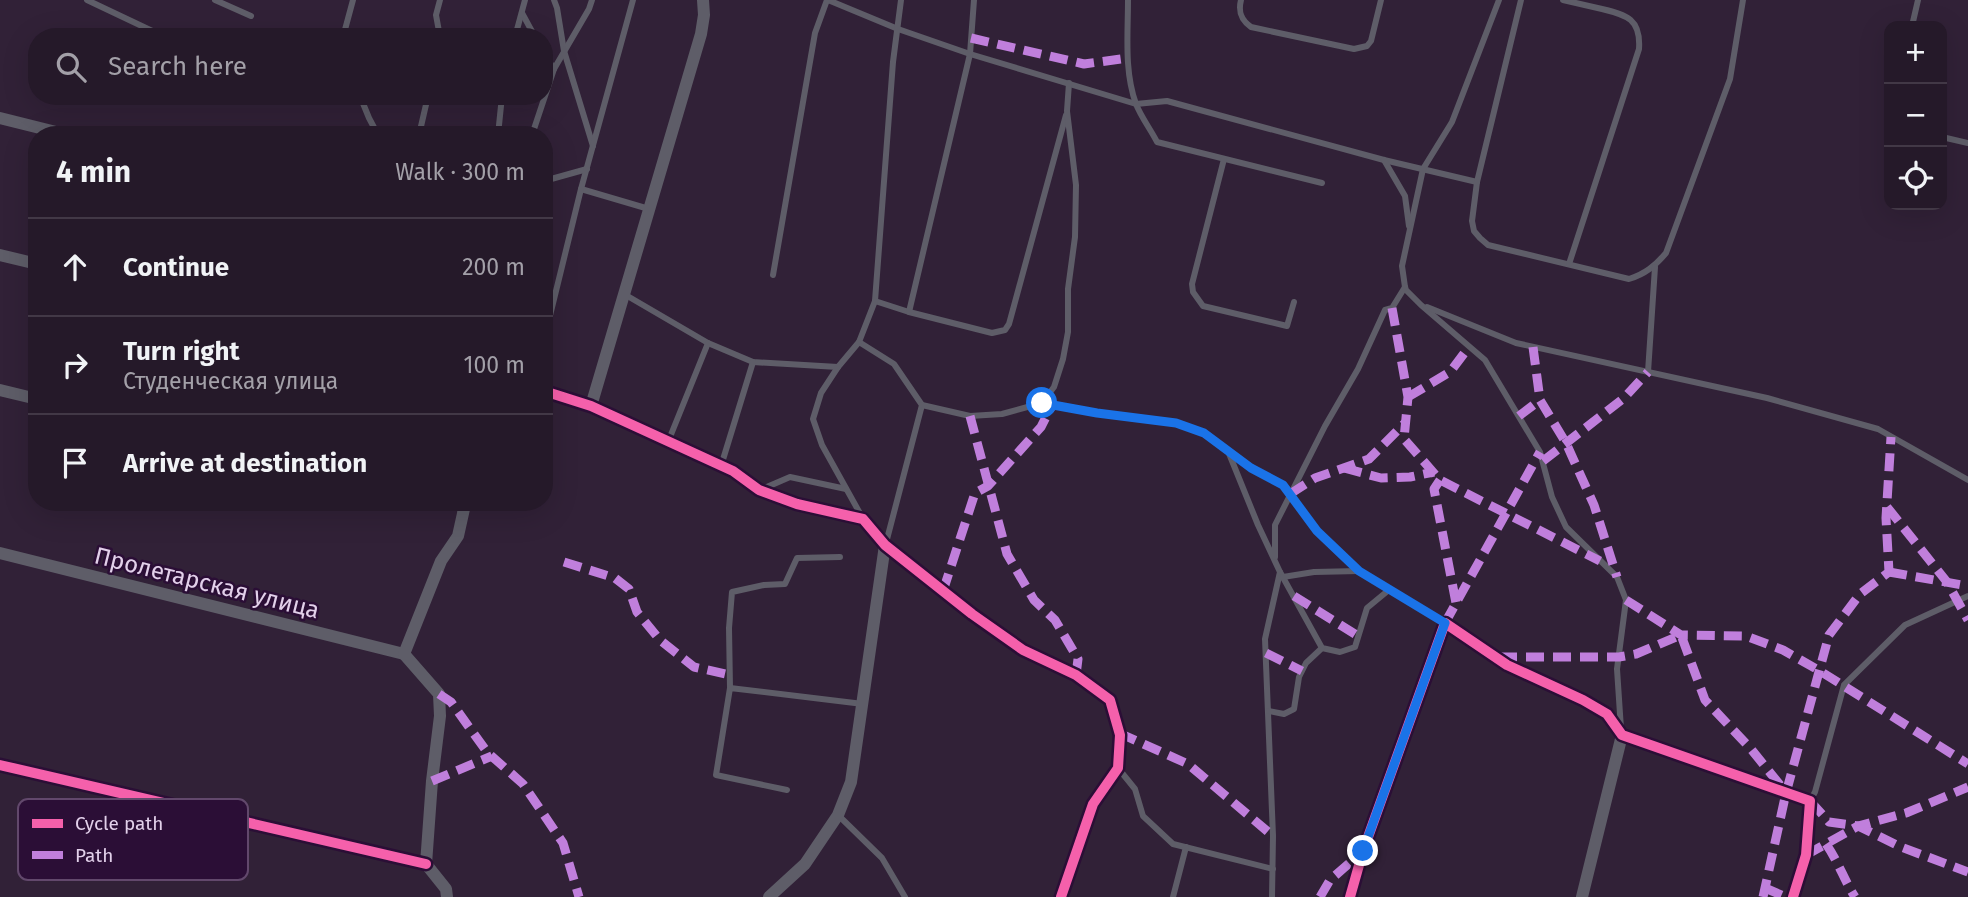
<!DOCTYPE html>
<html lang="en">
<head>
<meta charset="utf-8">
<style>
  :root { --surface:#251929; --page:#2d2231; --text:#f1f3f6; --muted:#a3a0a8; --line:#423846 }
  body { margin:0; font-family:"Fira Sans",sans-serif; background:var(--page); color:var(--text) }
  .controls { position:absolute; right:21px; top:21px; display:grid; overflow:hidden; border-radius:14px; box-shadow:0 7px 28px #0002 }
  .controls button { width:63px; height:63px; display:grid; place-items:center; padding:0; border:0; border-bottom:2px solid var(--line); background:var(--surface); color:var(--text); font:35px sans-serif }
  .stop { position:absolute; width:21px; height:21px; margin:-16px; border:5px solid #1a73e8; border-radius:50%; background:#fff }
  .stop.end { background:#1a73e8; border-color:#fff; box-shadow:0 2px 7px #0008 }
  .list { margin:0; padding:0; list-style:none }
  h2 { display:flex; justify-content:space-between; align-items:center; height:91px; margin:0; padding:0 28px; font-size:30px }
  h2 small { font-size:23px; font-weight:400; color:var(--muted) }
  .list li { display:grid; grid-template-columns:46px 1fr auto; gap:21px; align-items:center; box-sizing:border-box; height:98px; padding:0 28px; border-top:2px solid var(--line) }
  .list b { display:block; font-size:26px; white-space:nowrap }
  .list p { margin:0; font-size:23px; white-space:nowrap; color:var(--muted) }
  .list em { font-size:23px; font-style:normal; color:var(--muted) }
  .icon { flex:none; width:38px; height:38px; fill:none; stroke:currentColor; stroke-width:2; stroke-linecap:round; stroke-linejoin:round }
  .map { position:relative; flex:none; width:1968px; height:897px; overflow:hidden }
  .search { position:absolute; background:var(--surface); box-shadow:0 7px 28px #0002; left:28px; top:28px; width:525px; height:77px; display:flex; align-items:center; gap:18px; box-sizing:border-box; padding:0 24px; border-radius:28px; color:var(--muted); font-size:26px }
  .panel { position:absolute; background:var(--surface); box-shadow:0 7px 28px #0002; left:28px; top:126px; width:525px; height:385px; border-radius:28px }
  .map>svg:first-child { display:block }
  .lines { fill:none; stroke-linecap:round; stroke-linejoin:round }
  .service { stroke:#5e5d68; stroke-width:6 }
  .minor { stroke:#5e5d68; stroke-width:12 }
  .quiet { stroke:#c07fdc; stroke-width:9; stroke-dasharray:18 9; stroke-linecap:butt }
  .cycleway-casing { stroke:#2b0e36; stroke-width:15 }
  .cycleway { stroke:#f560ab; stroke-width:10 }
  .route { stroke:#1a73e8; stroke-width:9 }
  .labels { text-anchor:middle; stroke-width:5; stroke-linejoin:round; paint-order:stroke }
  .street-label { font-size:24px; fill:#e2d0ea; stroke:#2b0e36 }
  .key { fill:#2b0e36; stroke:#62486c; stroke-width:2 }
  .key-label { font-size:19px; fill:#e2d0ea }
</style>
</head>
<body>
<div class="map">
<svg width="1968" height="897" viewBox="0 0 1968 897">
  <rect width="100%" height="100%" fill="#312137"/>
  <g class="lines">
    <g class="service">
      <polyline points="87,0 165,37"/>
      <polyline points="215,0 251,16"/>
      <polyline points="554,0 557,8 564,51 593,146"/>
      <polyline points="828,0 898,29 970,54 1136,104 1167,101 1384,160 1477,182"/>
      <path d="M1128,0C1128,34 1124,71 1136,104C1141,117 1151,130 1157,142L1322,183"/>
      <path d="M1241,0C1238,12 1241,20 1251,27L1354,49L1367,46L1371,41L1381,0"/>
      <polyline points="1499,0 1452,122 1423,169 1402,266 1405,287 1406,290 1421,305 1485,360 1540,452 1552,497 1566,527 1617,577 1626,600 1617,669 1621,729"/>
      <path d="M1521,0L1477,182L1472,221L1474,231L1480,238L1488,245L1629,279C1645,274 1655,266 1666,253L1730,79L1743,0"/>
      <path d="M1563,0C1576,3 1589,6 1602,9C1627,15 1641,19 1639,49L1569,264"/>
      <polyline points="522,13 535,37"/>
      <polyline points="1912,26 1918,0"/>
      <polyline points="343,37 353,0"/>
      <polyline points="440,37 436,15 440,0"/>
      <polyline points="515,37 525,0"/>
      <polyline points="544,53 554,69"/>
      <polyline points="360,96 369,118 378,135"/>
      <polyline points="1889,115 1887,124 1889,124"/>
      <polyline points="419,135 428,96"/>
      <polyline points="498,135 502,96"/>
      <polyline points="532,135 554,69 589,9 592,0"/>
      <polyline points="1942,137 1968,143"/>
      <polyline points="1224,159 1192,284 1193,292 1203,306 1287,326 1294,302"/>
      <polyline points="1384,160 1405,196 1409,226"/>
      <polyline points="544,181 587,169"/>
      <polyline points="581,189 649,209"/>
      <polyline points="773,275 815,33 827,0"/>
      <polyline points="624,294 708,343 753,362 838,367"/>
      <polyline points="875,301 909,312 992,333 1005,330 1009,324 1066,115"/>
      <polyline points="1427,307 1516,343 1767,398 1878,429 1968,480"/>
      <polyline points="909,312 970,54 974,0"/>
      <polyline points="544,340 581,189 633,0"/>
      <polyline points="859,342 894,364 922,405 886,543"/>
      <polyline points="1648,372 1655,267"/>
      <polyline points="1042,403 1096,413 1176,423 1204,433 1251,468 1283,485 1317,531 1359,571 1445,623"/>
      <polyline points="922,405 970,416 1002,414 1042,403 1054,387 1063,359 1068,332 1068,289 1075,237 1076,185 1067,111 1069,83"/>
      <polyline points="668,442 708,343"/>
      <polyline points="1228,451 1258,525 1280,572 1265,639 1273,836 1272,897"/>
      <polyline points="721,466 753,362"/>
      <polyline points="760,490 790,477 846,489"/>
      <polyline points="862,517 822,445 813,419 821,393 838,367 859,342 875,301 893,62 901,0"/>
      <polyline points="1275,557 1275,525 1325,426 1358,369 1385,310 1392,308 1405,287"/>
      <polyline points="1280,572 1322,648 1340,652 1355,647 1367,608 1390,589"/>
      <polyline points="1283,577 1314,572 1359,571"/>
      <polyline points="730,688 729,628 732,592 764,585 785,584 797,558 840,557"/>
      <polyline points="1269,711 1284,714 1294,709 1299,677 1306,663 1322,648"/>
      <polyline points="1118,768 1135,789 1143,816 1173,844 1273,869"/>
      <polyline points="787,790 716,775 730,688 863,704"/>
      <polyline points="1810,801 1815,792 1844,685 1905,625 1968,596"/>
      <polyline points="838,815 882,858 905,897"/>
      <polyline points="1173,897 1186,847"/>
    </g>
    <g class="minor">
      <polyline points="0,118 68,135"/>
      <polyline points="0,255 37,264"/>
      <polyline points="0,390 37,399"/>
      <polyline points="544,391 591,406 733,471 759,490 797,504 863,519 885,545 972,614 1023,650 1076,675 1110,700 1120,735 1118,768 1093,804 1061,897"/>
      <polyline points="591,406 701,34 704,15 703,0"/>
      <polyline points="0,553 404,654"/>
      <polyline points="0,765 426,864"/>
      <polyline points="447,897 446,889 426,864 432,781 440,716 439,694 404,654 441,561 458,536 464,509 455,502"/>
      <polyline points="769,897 805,864 838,815 851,782 885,545"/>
      <polyline points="1350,897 1363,851 1445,623 1507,665 1583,700 1607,714 1622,735 1810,801 1806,855 1793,897"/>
      <polyline points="1582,897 1622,735"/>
    </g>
    <g class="quiet">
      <polyline points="971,38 1084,64 1128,58"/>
      <polyline points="1392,308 1408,397 1404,439 1440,480 1600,561"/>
      <polyline points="1533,347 1540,400 1566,443 1594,505 1617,577"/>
      <polyline points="1408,397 1450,372 1469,347"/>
      <polyline points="970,416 1007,554 1034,600 1055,620 1078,659 1076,675"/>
      <polyline points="1519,416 1540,400"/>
      <polyline points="1543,461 1624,398 1648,372"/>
      <polyline points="1344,468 1381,478 1410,477 1434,472"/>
      <polyline points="1440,480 1434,489 1456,603"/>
      <polyline points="1290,494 1315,478 1369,459 1405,423"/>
      <polyline points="1887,507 1947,582 1968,620"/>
      <polyline points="564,562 615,578 629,589 637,612 660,640 694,667 730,675"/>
      <polyline points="1889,572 1968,586"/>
      <polyline points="943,591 975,493 988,486 1041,427 1052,405"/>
      <polyline points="1294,596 1358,636"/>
      <polyline points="1626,600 1681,635 1746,636 1783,650 1820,671 1968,764"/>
      <polyline points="1445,623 1540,452"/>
      <polyline points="1266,653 1302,671"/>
      <polyline points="1499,657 1619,657 1636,654 1681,635 1705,700 1751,749 1784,790"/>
      <polyline points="439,694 451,702 487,752 523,784 563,843 579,897"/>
      <polyline points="1119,733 1188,764 1273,836"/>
      <polyline points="432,781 492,756"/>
      <polyline points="1810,801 1829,822 1858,826 1901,847 1968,872"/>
      <path d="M1826,844C1838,861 1844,880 1855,897"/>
      <polyline points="1806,855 1858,826 1906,813 1968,787"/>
      <polyline points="1765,888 1786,897"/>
      <polyline points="1320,897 1330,880 1360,854"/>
      <polyline points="1763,897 1786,793 1829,635 1860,594 1889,572 1886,518 1891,437"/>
    </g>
    <defs>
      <g id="cycleway">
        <polyline points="544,391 591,406 733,471 759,490 797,504 863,519 885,545 972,614 1023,650 1076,675 1110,700 1120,735 1118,768 1093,804 1061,897"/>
        <polyline points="0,765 426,864"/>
        <polyline points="1350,897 1363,851 1445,623 1507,665 1583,700 1607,714 1622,735 1810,801 1806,855 1793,897"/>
      </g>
    </defs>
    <use href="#cycleway" class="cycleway-casing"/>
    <use href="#cycleway" class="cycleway"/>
  </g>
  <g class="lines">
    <polyline class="route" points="1042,403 1097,413 1176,423 1204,433 1251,468 1283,485 1317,531 1359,571 1445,623 1363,851"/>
  </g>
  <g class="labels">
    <g class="street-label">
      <text transform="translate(207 583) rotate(14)" y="8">Пролетарская улица</text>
    </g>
  </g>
  <rect x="18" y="799" width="230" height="81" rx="10" class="key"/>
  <rect x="32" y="819" width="31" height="9" fill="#f560ab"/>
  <rect x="32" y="851" width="31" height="8" fill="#c07fdc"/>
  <g class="key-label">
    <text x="75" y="830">Cycle path</text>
    <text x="75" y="862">Path</text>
  </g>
</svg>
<div class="controls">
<button>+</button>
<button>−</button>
<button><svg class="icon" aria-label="locate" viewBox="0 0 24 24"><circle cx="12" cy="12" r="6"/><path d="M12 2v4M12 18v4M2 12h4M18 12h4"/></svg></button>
</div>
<div class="stop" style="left:1042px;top:403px"></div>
<div class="stop end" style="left:1363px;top:851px"></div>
<div class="search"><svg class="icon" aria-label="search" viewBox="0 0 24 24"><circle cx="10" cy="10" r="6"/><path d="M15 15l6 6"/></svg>Search here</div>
<section class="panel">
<h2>4 min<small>Walk · 300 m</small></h2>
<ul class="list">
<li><svg class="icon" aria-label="ahead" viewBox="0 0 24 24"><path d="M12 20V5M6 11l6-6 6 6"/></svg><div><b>Continue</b></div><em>200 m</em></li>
<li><svg class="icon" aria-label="right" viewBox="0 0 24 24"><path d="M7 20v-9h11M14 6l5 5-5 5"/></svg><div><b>Turn right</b><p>Студенческая улица</p></div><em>100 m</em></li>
<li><svg class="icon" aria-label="arrive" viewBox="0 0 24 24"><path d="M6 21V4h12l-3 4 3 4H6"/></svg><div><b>Arrive at destination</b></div></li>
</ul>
</section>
</div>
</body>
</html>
